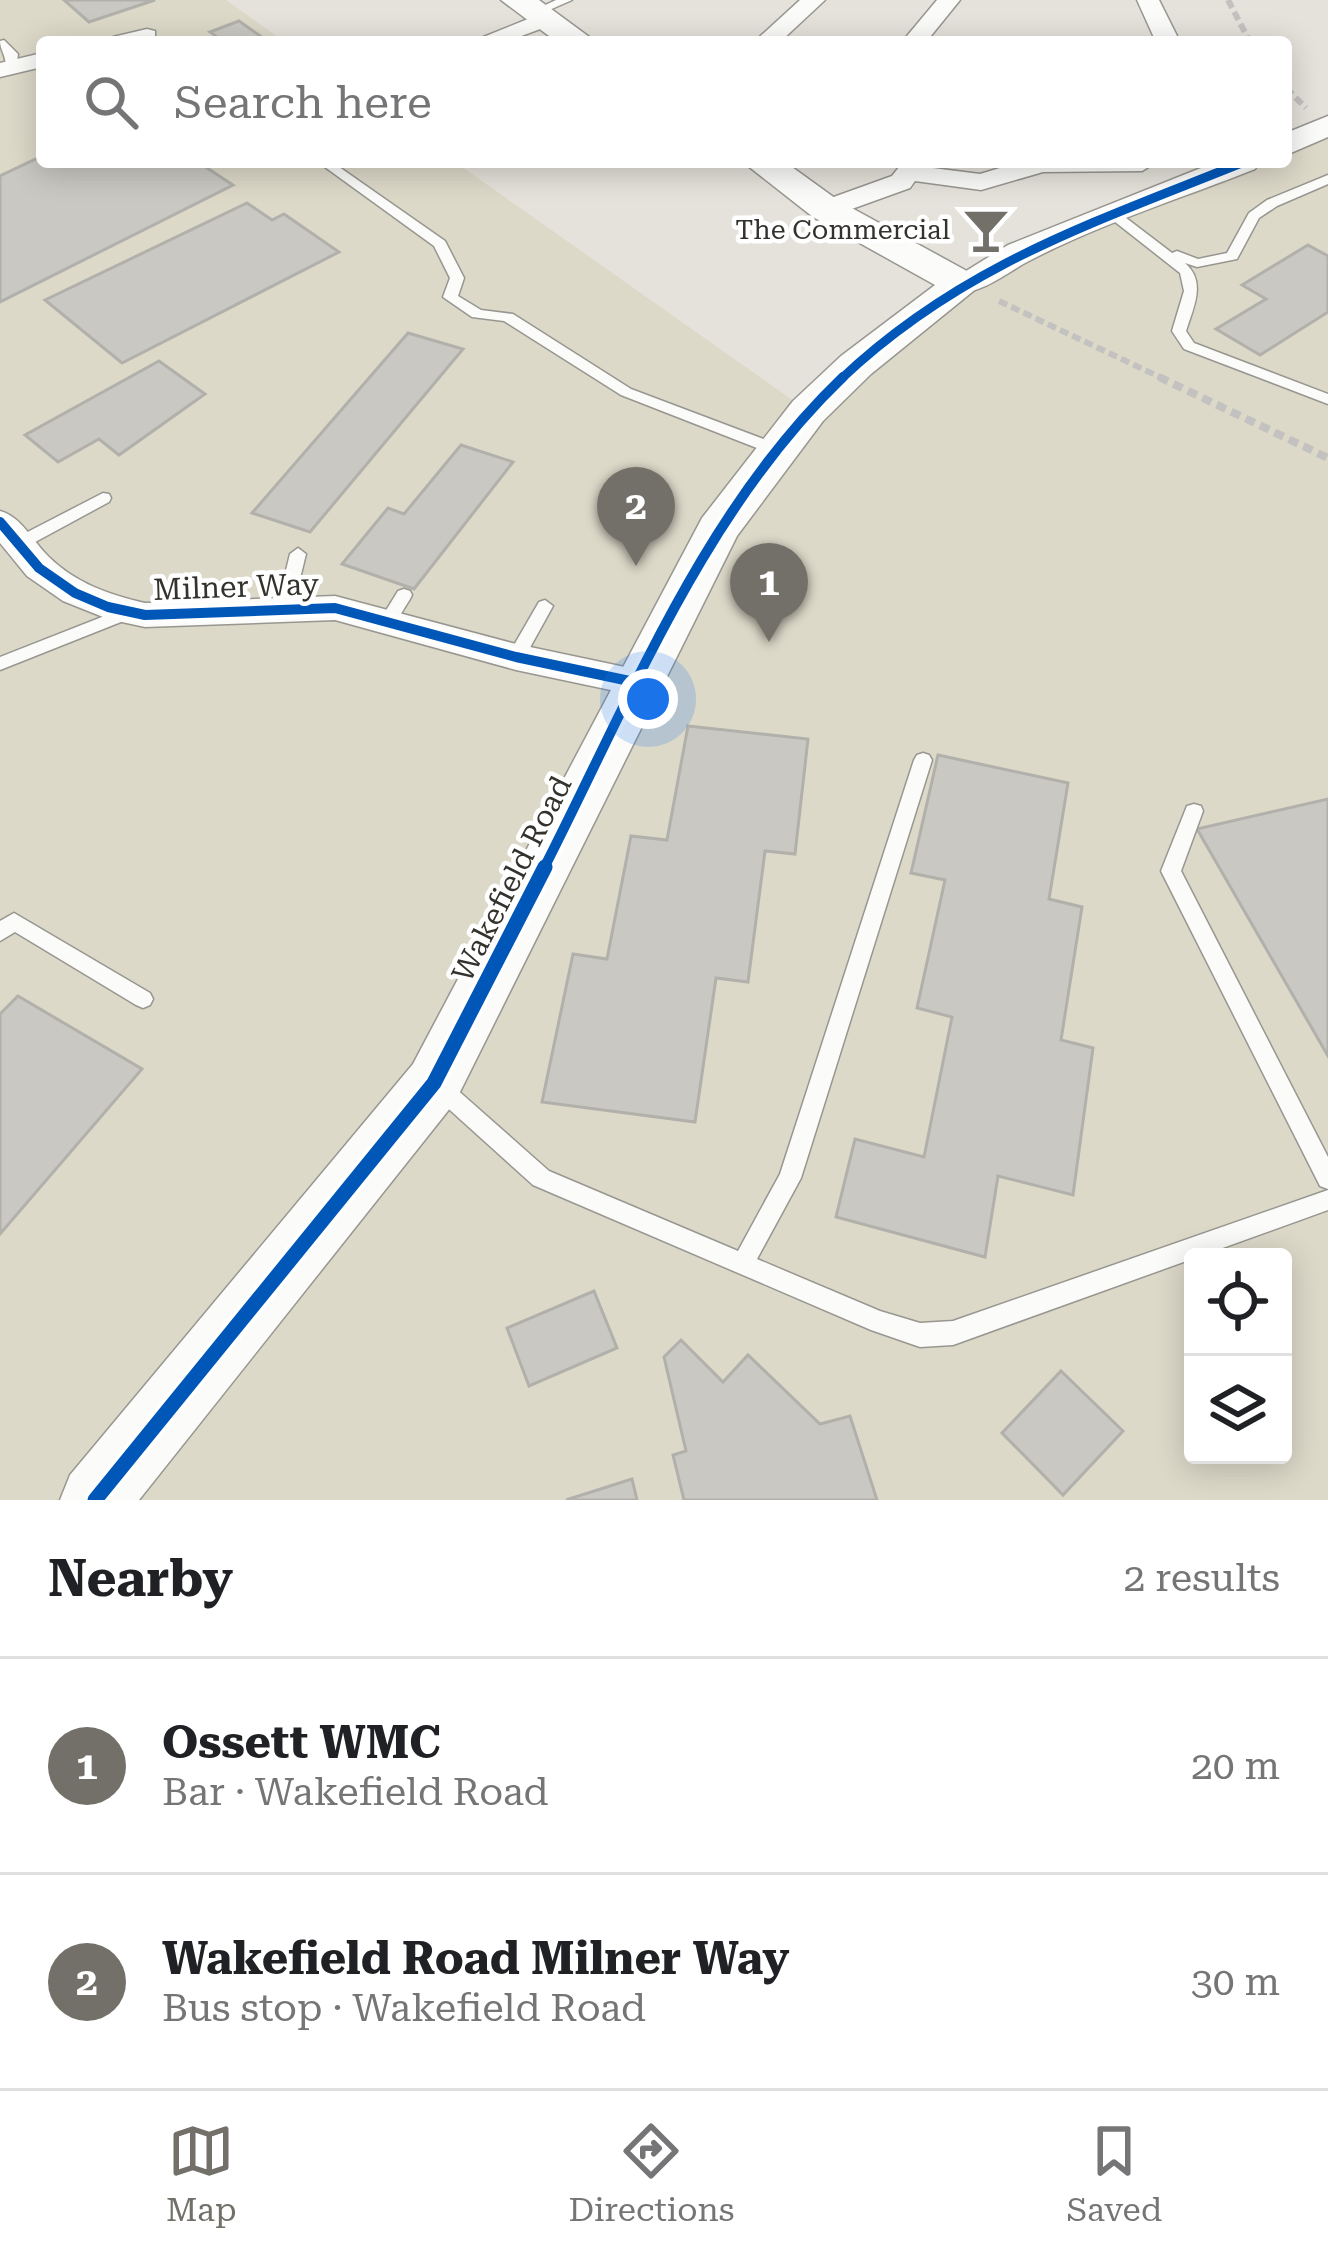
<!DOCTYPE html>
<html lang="en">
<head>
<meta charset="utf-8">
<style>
  :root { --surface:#fff; --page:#f2f2f2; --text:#202124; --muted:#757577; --line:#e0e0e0; --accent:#727069 }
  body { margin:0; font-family:"Roboto Serif",serif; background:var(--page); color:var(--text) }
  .controls { position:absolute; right:36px; bottom:36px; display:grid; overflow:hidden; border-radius:12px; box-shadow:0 6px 30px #0003 }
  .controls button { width:108px; height:108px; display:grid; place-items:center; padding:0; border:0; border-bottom:3px solid var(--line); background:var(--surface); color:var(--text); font:60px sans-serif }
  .you { position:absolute; left:648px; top:699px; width:42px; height:42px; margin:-30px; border:9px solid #fff; border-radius:50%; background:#1a73e8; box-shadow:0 0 0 18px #1a73e833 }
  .badge { display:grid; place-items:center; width:78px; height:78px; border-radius:50%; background:var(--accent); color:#fff; font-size:39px; font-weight:700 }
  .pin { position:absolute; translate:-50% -99px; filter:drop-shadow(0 3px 6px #0008) }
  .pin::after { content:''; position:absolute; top:63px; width:42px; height:36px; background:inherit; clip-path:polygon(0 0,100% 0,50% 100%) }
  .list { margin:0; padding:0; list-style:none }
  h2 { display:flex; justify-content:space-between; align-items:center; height:156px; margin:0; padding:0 48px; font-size:51px }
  h2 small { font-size:39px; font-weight:400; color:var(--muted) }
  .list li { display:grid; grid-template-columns:78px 1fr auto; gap:36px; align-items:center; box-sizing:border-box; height:216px; padding:0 48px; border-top:3px solid var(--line) }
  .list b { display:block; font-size:45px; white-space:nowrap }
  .list p { margin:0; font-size:39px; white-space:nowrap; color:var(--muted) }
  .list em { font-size:39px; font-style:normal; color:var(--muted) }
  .icon { flex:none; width:66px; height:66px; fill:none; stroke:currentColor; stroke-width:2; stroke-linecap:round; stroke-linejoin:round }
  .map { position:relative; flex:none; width:1328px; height:1500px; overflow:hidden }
  .search { position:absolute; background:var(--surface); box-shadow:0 6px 30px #0003; left:36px; right:36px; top:36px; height:132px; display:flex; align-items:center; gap:30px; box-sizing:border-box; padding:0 42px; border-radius:12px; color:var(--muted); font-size:45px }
  .sheet { height:588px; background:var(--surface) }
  nav { display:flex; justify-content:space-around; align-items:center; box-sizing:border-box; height:168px; border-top:3px solid var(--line); background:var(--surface); font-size:33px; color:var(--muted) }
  nav a { display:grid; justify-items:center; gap:6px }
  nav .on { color:var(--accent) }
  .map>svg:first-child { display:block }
  .built { fill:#ddd9c9; fill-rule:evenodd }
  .building { fill:#cac8c2; stroke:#b2b0aa; stroke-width:3 }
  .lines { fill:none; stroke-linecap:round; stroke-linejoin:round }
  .service-casing { stroke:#989690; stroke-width:3 }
  .minor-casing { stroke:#989690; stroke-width:3 }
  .tertiary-casing { stroke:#989690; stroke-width:3 }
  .secondary-casing { stroke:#989690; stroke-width:3 }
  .path-far1 { stroke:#c3c2c0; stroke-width:6; stroke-dasharray:9 4.5; stroke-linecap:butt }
  .path { stroke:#c3c2c0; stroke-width:8; stroke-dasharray:10 6; stroke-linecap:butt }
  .service { fill:#fbfbf9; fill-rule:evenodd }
  .minor { fill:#fbfbf9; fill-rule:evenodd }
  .tertiary { fill:#fbfbf9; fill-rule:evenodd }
  .secondary { fill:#fbfbf9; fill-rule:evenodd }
  .cycleway-far2-casing { stroke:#fff; stroke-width:15 }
  .cycleway-far1-casing { stroke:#fff; stroke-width:18 }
  .cycleway-casing { stroke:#fff; stroke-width:22 }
  .cycleway-far2 { stroke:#0057b8; stroke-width:9 }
  .cycleway-far1 { stroke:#0057b8; stroke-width:10 }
  .cycleway { stroke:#0057b8; stroke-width:15 }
  .labels { text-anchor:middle; stroke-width:9; stroke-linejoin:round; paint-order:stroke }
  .far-poi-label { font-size:27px; fill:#34322c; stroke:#fff; text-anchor:end }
  .street-label { font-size:30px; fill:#34322c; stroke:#fff }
</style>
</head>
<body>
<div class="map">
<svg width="1328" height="1500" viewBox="0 0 1328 1500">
  <rect width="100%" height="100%" fill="#e4e2da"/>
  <path class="built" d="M0,0H226L285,42H42V162H455L808,411L962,284L1244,162H1286V145L1328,125V1500H0ZM1193,1257H1283V1455H1193Z"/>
  <g class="building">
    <polygon points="64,0 155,0 89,22"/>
    <polygon points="239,21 266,40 224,42 210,32"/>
    <polygon points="42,156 42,162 198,162 233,185 0,302 0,176"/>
    <polygon points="247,203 272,220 284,214 339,252 122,363 45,300"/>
    <polygon points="1308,245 1328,256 1328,312 1260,355 1216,329 1266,299 1242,285"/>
    <polygon points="408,333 463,349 310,532 252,513"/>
    <polygon points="159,361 205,394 119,455 99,439 58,462 25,435"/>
    <polygon points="461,445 513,462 414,589 342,564 388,508 404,514"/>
    <polygon points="688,726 808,739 795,854 765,851 748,982 716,978 695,1122 542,1102 573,954 607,959 631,836 667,840"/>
    <polygon points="938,755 1068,783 1049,899 1082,907 1061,1040 1093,1048 1073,1195 998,1176 985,1257 836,1217 855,1139 924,1157 952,1017 917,1008 945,880 911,873"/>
    <polygon points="1328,799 1328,1056 1197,829"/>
    <polygon points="18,996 142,1069 0,1234 0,1014"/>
    <polygon points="594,1291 617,1348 529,1386 507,1328"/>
    <polygon points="681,1340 723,1382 748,1355 820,1424 850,1416 877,1500 684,1500 673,1455 686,1451 664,1357"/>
    <polygon points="1061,1371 1123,1431 1063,1495 1002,1433"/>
    <polygon points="632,1479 637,1500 566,1500"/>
  </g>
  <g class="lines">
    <defs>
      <g id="service">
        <polygon points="556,0 572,0 538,15 528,13"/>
        <path d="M4,40L18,54L16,70L6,67C6,55 0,50 0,41Z"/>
        <polygon points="318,162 332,162 445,241 464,278 458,296 481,310 513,314 631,389 782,446 785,450 777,455 772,454 621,395 504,321 472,317 443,297 450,278 434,246"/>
        <path d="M1328,175V184L1277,206L1259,218L1237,259L1197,267L1185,263C1207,282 1193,308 1186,331L1194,343L1328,394V404L1184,349L1172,331L1184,291L1180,273L1105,214L1107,211H1117L1172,253L1177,251L1198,259L1227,253L1249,213L1267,200Z"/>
        <polygon points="103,493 109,494 111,498 109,502 26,547 14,547 12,543 14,539"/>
        <polygon points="298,548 306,554 292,611 284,617 276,611 290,554"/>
        <polygon points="404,589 410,591 412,595 410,599 394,625 382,625 380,621 382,617 398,591"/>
        <polygon points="545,600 553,606 522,662 510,662 507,657 510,652 539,602"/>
        <polygon points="130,606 138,612 136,616 0,670 0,657"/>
        <polygon points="923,753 929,755 932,760 801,1178 757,1259 880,1311 920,1323 953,1321 1328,1190 1328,1210 953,1345 920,1347 871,1330 533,1185 431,1093 428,1086 431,1079 438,1077 445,1079 549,1171 738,1251 780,1174 914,760 917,755"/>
        <polygon points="1194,804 1201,806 1203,811 1181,871 1328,1157 1328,1189 1320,1186 1161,871 1187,806"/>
        <polygon points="14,913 150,993 153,999 150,1005 143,1008 136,1005 15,932 0,941 0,921"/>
      </g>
      <g id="minor">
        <polygon points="800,0 825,0 780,42 754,42"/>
        <polygon points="937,0 960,0 926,42 902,42"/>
        <polygon points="1137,0 1159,0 1180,42 1156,42"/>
        <polygon points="543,13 555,20 551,25 505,42 471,42"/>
        <polygon points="147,29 155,31 155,41 109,42 113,37"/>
        <polygon points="42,53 42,67 0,77 0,63"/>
        <polygon points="903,162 929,162 925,167 980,174 1020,162 1155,163 1142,171 1043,172 981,190 915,181 910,188 835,215 826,217 813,209 817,203 892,176"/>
        <path d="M0,511C22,517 33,542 49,557C75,583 110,595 145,603L335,596L516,644L639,670L651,674L656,683L651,692L639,696L516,670L335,620L145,627L108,619L63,601L27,576L0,543Z"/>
      </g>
      <g id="tertiary">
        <polygon points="1328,116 1328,137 1286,155 1286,133"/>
        <path d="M1216,162H1260L1255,169C1180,199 1099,224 1027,262C1003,275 977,298 950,291L945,284L1008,245Z"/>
      </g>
      <g id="secondary">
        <polygon points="501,0 539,0 596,42 557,42"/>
        <polygon points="743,162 785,162 839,201 976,276 982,284 871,374 823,421 737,536 455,1102 139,1500 60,1500 70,1475 413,1064 702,518 793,401 841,356 935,285 813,217"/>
      </g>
    </defs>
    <use href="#service" class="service-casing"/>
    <use href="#minor" class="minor-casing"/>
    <use href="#tertiary" class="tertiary-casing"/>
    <use href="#secondary" class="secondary-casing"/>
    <g class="path-far1">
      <polyline points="1228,0 1250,42"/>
      <polyline points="1286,88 1306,108"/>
      <polyline points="999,301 1166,380"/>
    </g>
    <polyline class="path" points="1159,377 1328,458"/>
    <use href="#service" class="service"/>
    <use href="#minor" class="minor"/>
    <use href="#tertiary" class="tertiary"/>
    <use href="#secondary" class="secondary"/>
    <defs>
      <path id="cycleway-far2" d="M840,380C961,265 1093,223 1244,162"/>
      <g id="cycleway-far1">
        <polyline points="0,522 39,568 75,593 108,607 145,615 335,608 516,657 639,683"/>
        <path d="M543,870C630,700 703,511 843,377"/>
      </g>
      <polyline id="cycleway" points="95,1500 434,1083 545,867"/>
    </defs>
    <use href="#cycleway-far2" class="cycleway-far2-casing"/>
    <use href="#cycleway-far1" class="cycleway-far1-casing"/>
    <use href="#cycleway" class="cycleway-casing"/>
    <use href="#cycleway-far2" class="cycleway-far2"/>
    <use href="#cycleway-far1" class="cycleway-far1"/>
    <use href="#cycleway" class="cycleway"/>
  </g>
  <defs>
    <symbol id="bar-bare" viewBox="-9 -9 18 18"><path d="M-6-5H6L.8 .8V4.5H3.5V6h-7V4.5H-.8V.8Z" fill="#727069" stroke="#fff" stroke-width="2.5" paint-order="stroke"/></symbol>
  </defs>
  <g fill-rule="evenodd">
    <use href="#bar-bare" x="953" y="197" width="66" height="66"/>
  </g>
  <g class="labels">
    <g class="far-poi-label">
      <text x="950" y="239">The Commercial</text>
    </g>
    <g class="street-label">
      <text transform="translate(236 587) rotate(-2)" y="10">Milner Way</text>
      <text transform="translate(512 879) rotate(-63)" y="10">Wakefield Road</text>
    </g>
  </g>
</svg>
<div class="controls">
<button><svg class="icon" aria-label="locate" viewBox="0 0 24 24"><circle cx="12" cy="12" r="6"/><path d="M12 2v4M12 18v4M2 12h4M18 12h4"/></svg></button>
<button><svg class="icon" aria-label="layers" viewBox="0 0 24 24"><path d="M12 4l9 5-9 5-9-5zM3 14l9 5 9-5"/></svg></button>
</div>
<div class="you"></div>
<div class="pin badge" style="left:769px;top:642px">1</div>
<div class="pin badge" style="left:636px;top:566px">2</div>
<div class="search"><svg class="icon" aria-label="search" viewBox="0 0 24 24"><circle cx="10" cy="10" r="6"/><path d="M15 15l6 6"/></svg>Search here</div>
</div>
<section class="sheet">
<h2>Nearby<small>2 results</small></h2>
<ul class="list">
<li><span class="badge">1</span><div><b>Ossett WMC</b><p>Bar · Wakefield Road</p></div><em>20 m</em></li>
<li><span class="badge">2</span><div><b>Wakefield Road Milner Way</b><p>Bus stop · Wakefield Road</p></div><em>30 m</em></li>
</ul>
</section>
<nav>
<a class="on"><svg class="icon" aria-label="map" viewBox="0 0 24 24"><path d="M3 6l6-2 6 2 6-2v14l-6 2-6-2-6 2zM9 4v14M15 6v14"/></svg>Map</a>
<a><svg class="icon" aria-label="directions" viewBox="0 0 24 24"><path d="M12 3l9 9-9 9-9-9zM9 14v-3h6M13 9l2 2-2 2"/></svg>Directions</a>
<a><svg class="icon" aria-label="saved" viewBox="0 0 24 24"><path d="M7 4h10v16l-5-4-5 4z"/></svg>Saved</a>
</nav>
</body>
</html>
